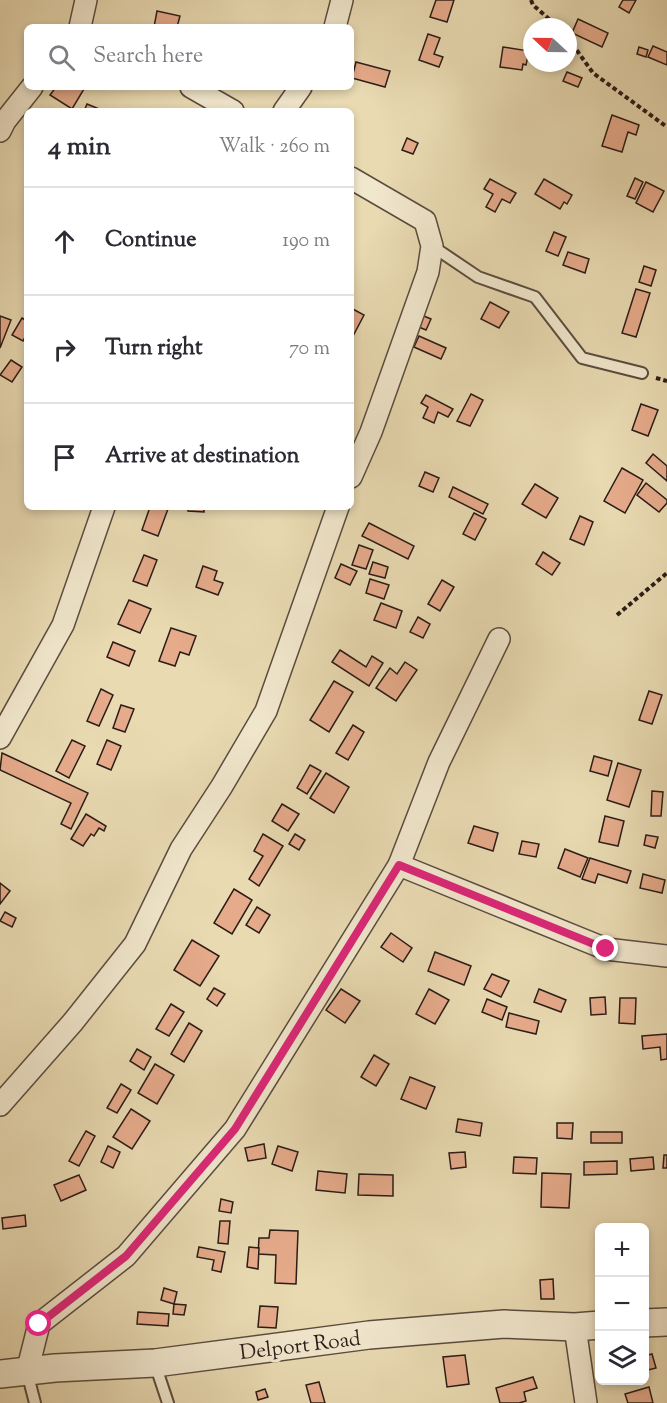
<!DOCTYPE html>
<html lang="en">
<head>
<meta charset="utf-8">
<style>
  :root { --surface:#fff; --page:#f7f7f7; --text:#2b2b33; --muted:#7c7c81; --line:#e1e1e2 }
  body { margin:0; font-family:"Sorts Mill Goudy",serif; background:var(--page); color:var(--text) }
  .controls { position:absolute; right:18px; bottom:18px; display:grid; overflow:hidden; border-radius:9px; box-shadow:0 3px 9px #0003 }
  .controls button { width:54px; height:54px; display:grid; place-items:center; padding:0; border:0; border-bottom:2px solid var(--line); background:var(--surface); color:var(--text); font:30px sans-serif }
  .compass { position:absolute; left:523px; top:18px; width:54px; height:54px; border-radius:50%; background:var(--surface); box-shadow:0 3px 9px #0003; rotate:292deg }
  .stop { position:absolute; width:18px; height:18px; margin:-14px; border:4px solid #db2777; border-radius:50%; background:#fff }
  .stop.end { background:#db2777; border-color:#fff; box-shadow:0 2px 6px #0008 }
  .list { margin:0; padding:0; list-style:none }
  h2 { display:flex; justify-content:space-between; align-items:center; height:78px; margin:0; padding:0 24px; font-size:26px }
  h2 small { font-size:20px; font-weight:400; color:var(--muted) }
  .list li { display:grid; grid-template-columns:39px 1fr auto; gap:18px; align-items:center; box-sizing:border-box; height:108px; padding:0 24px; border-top:2px solid var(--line) }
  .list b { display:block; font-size:22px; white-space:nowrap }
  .list em { font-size:20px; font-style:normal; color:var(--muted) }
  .icon { flex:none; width:33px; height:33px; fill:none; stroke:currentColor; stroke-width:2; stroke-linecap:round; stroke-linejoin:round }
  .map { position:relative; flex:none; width:667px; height:1403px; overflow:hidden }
  .search { position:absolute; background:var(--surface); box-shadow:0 3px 9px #0003; left:24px; top:24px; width:330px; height:66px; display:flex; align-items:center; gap:15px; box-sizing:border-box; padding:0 21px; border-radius:9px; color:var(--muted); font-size:22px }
  .panel { position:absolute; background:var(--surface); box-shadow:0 3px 9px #0003; left:24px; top:108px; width:330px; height:402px; border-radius:9px }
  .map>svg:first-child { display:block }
  .building { fill:#e6ab8b; stroke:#2b1c17; stroke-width:1.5 }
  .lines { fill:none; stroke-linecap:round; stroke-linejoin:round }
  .service-casing { stroke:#5a4c3e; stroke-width:14 }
  .minor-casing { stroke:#5a4c3e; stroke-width:24 }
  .tertiary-casing { stroke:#5a4c3e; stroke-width:30 }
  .path { stroke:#2b1c17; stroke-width:4; stroke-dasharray:4.5 3; stroke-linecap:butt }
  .service { stroke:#f1e7cd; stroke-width:10 }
  .minor { stroke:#f1e7cd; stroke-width:21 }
  .tertiary { stroke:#f1e7cd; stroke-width:27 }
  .route { stroke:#db2777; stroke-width:8 }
  .labels { text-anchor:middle; stroke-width:6; stroke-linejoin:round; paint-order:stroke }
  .street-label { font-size:21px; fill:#2b1c17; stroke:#f1e7cd }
</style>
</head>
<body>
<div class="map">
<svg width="667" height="1403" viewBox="0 0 667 1403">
  <rect width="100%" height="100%" fill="#e9dab2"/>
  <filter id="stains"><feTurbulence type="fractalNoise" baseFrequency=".00333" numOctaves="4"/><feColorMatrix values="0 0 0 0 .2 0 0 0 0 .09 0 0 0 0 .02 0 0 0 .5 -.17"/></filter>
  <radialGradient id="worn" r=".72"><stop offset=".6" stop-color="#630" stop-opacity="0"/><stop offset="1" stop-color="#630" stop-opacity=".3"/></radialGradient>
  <g class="building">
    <polygon points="436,0 454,0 447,22 430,17"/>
    <polygon points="623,0 636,0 629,13 619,7"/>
    <polygon points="157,11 180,16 177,27 154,27"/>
    <polygon points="578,19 608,33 602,47 572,33"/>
    <polygon points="428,34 440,38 434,54 443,57 439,67 419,60"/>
    <polygon points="653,46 667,52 667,65 648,57"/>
    <polygon points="503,47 529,51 526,65 523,64 522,70 500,67"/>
    <polygon points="639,47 648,50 646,57 637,54"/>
    <polygon points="356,62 390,71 385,87 352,78"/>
    <polygon points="567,72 582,78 578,87 563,81"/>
    <polygon points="56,87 81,87 84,89 72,109 50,95"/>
    <polygon points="87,104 104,111 84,111"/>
    <polygon points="612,115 639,125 636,135 628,132 622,152 602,146"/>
    <polygon points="407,138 418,143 413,154 402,150"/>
    <polygon points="635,178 643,182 635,199 627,196"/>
    <polygon points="490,179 516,193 510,203 502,199 495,212 486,207 493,194 484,189"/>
    <polygon points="544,179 572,195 567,204 564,202 560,209 535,194"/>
    <polygon points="646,182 664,191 653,212 636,203"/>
    <polygon points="554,232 566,237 558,256 546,251"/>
    <polygon points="568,252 589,259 585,273 563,265"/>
    <polygon points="644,266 656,270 651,286 639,282"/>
    <polygon points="636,289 650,293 636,337 622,333"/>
    <polygon points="490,302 509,312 499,328 481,319"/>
    <polygon points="351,308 364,315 353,336 351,335"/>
    <polygon points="419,314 431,319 426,330 414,325"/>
    <polygon points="0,316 11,320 0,348"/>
    <polygon points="22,318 27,321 27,333 23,341 12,335"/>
    <polygon points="419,336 446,348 441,359 414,347"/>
    <polygon points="11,360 22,367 12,382 0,375"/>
    <polygon points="471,394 483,400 470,426 457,421"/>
    <polygon points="426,395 453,409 448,417 438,412 434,423 423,418 428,407 421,403"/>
    <polygon points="641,404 658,410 648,436 632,430"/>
    <polygon points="653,454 667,466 667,481 646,463"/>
    <polygon points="622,468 643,480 625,513 604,501"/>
    <polygon points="425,472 439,478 433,492 419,486"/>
    <polygon points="646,483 667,500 667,503 659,512 637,495"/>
    <polygon points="535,484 558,498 546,518 522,504"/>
    <polygon points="453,487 488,504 483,514 449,497"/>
    <polygon points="150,507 168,509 158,536 142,530"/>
    <polygon points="188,507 204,507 204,512 188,511"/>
    <polygon points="474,513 486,519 475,540 463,534"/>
    <polygon points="580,516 593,522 584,545 570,539"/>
    <polygon points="369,523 414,546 408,559 362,536"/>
    <polygon points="359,545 373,550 366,569 352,565"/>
    <polygon points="543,552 560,563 552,575 536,564"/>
    <polygon points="144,555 157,560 147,586 133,581"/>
    <polygon points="373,562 388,567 385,578 369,574"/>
    <polygon points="341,564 357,571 350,585 335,578"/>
    <polygon points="203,566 217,571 214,580 223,583 218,595 196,587"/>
    <polygon points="370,579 389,585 384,599 366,593"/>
    <polygon points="442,580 454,587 440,611 428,604"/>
    <polygon points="129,600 151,609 140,633 118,624"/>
    <polygon points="381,603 402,611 396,628 374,620"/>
    <polygon points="418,617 430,624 423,638 410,632"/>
    <polygon points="171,628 196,636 189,655 180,652 175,666 159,661"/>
    <polygon points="113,642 135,651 129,666 107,657"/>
    <polygon points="340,650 366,667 372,656 383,663 369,686 332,662"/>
    <polygon points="405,662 417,670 396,701 376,688 390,668 397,674"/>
    <polygon points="334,681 353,692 329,732 310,720"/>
    <polygon points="101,689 113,695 99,726 87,721"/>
    <polygon points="649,691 662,695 652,724 639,720"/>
    <polygon points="121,705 134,709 125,732 113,728"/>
    <polygon points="353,725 364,732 348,760 336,753"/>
    <polygon points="72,740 85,746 69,778 56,771"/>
    <polygon points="107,740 121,746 111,770 97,764"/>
    <polygon points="2,753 88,793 71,829 61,824 71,803 0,770"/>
    <polygon points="594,756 612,761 608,776 590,771"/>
    <polygon points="618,763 641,770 629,807 607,800"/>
    <polygon points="310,765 321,771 307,794 297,788"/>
    <polygon points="326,773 349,787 334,813 310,798"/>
    <polygon points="652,791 663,792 661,816 651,816"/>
    <polygon points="282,804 299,814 288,831 272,821"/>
    <polygon points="86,814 106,826 104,831 99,828 94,836 91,834 83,846 71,839"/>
    <polygon points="605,816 624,821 618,846 599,842"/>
    <polygon points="474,826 498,833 493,851 468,843"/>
    <polygon points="263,834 283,846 259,886 249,879 263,856 254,851"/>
    <polygon points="295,834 305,840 299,850 289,844"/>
    <polygon points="646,835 658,837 655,848 644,845"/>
    <polygon points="522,841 539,844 536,857 519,854"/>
    <polygon points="565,849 588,858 580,877 558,868"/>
    <polygon points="590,858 631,871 627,883 598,874 595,883 582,879"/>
    <polygon points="643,874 665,880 662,893 640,888"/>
    <polygon points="0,883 10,891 0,904"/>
    <polygon points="234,889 252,900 232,934 214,923"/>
    <polygon points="257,907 270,915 259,933 246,925"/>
    <polygon points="5,912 16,918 12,927 0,921"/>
    <polygon points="391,933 412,948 403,962 381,947"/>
    <polygon points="192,940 219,956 200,986 174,970"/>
    <polygon points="435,952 471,966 464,985 428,971"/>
    <polygon points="492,974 509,981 501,997 484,989"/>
    <polygon points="214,988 225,994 217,1006 207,999"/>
    <polygon points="341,989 360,1001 345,1023 326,1010"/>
    <polygon points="429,989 449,1000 435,1024 416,1014"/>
    <polygon points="539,989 566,1000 561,1012 534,1002"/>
    <polygon points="605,997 606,1014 591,1015 590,998"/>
    <polygon points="620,998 636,998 635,1024 619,1023"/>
    <polygon points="487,999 507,1007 502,1020 482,1012"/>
    <polygon points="171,1004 184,1012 169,1036 156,1029"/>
    <polygon points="509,1013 539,1021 536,1034 506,1027"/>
    <polygon points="189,1023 202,1031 184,1062 171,1054"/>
    <polygon points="667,1034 667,1059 661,1060 660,1047 643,1049 642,1036"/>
    <polygon points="137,1049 151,1057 144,1070 130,1061"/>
    <polygon points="374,1055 389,1064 376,1086 361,1077"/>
    <polygon points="155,1064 174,1075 157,1104 138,1093"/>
    <polygon points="410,1077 435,1087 426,1109 401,1099"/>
    <polygon points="121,1084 131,1090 117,1113 107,1108"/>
    <polygon points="131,1109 150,1121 132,1149 113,1137"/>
    <polygon points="458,1119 482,1123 480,1136 456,1132"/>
    <polygon points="557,1123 573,1123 572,1139 557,1138"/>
    <polygon points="86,1131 95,1136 79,1166 69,1161"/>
    <rect x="591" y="1132" width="31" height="11"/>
    <polygon points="264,1144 266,1158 248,1161 245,1148"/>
    <polygon points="108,1146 120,1152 113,1168 101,1162"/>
    <polygon points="278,1146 298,1152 292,1171 272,1164"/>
    <polygon points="465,1152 466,1167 451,1169 449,1153"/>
    <polygon points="664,1155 667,1155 667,1168 663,1168"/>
    <polygon points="514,1157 537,1158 536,1174 513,1173"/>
    <polygon points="653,1157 654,1169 631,1171 630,1159"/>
    <polygon points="617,1161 617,1174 584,1175 584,1162"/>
    <polygon points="318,1171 347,1174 345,1193 316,1190"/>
    <polygon points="542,1173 571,1174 569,1208 541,1207"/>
    <polygon points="359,1174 393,1175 393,1196 358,1195"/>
    <polygon points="79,1175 86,1190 61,1201 54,1185"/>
    <polygon points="221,1199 233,1202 231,1213 219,1211"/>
    <polygon points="25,1215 26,1226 3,1229 2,1218"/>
    <polygon points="220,1221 230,1221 228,1244 218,1243"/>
    <polygon points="270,1230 298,1231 296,1284 275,1283 276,1255 258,1254 259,1238 269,1238"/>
    <polygon points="199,1247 225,1252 221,1272 212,1270 214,1260 197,1257"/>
    <polygon points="249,1247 259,1248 258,1269 247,1267"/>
    <polygon points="553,1279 554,1299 541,1299 540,1280"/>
    <polygon points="164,1288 177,1292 174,1304 161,1300"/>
    <polygon points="174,1304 186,1305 184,1315 173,1314"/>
    <polygon points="260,1306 278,1307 276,1328 258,1327"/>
    <polygon points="138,1312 169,1314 168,1326 137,1324"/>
    <polygon points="652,1354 656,1368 644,1371 644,1356"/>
    <polygon points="465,1355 469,1384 447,1387 443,1357"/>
    <polygon points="533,1377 537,1388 524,1392 526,1401 519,1403 500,1403 496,1388"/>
    <polygon points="319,1382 325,1403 311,1403 306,1385"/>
    <polygon points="649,1387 653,1403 628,1403 625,1394"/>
    <polygon points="265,1389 268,1397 258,1400 256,1392"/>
  </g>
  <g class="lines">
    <defs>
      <g id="service">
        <polyline points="432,246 478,277 535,297 582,358 642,373"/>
        <polyline points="155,1364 168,1403"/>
        <polyline points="27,1372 35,1403"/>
      </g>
      <g id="minor">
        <polyline points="80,27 86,0"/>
        <polyline points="335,27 342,0"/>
        <polyline points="191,87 233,111"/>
        <polyline points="284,111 301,87"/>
        <polyline points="0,131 5,121 32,87"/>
        <polyline points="351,178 425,221 432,246 428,272 371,432 351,477"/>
        <polyline points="0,738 63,625 104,507"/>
        <polyline points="399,865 606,949 667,956"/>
        <polyline points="0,1105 73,1022 135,944 181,849 222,786 266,711 338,507"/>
        <polyline points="575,1327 586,1403"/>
        <polyline points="27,1372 39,1324 126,1256 235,1129 399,865 439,762 499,639"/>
      </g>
      <g id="tertiary">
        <polyline points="644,1323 667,1322"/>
        <polyline points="0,1374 55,1368 155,1363 369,1335 504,1324 575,1327 600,1325"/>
      </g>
    </defs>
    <use href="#service" class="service-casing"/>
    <use href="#minor" class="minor-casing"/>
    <use href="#tertiary" class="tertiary-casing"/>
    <g class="path">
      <polyline points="531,0 533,5 558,27"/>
      <polyline points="568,38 593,73 667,127"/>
      <polyline points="656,378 667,381"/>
      <polyline points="617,615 667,573"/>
    </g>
    <use href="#service" class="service"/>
    <use href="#minor" class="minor"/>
    <use href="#tertiary" class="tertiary"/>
  </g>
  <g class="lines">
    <polyline class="route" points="39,1324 126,1256 235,1129 399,865 606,949"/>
  </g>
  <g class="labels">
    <g class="street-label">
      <text transform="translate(300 1345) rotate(-7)" y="7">Delport Road</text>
    </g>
  </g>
  <rect width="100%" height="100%" filter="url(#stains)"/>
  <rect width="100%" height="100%" fill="url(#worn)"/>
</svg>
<div class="controls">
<button>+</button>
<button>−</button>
<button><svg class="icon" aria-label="layers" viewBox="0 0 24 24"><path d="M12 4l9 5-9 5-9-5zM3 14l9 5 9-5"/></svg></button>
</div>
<svg class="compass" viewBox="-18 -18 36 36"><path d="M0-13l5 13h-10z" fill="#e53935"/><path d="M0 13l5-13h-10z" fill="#7c7c81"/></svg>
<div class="stop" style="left:39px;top:1324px"></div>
<div class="stop end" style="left:606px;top:949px"></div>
<div class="search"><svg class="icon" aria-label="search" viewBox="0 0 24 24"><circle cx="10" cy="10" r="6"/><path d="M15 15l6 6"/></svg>Search here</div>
<section class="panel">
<h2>4 min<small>Walk · 260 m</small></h2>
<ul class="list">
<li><svg class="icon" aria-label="ahead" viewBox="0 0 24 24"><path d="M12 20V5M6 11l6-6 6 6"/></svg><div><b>Continue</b></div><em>190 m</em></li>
<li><svg class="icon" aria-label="right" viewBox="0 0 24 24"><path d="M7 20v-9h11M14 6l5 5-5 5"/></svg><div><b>Turn right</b></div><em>70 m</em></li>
<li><svg class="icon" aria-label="arrive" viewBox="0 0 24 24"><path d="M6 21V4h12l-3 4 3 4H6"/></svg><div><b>Arrive at destination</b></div></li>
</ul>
</section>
</div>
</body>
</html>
